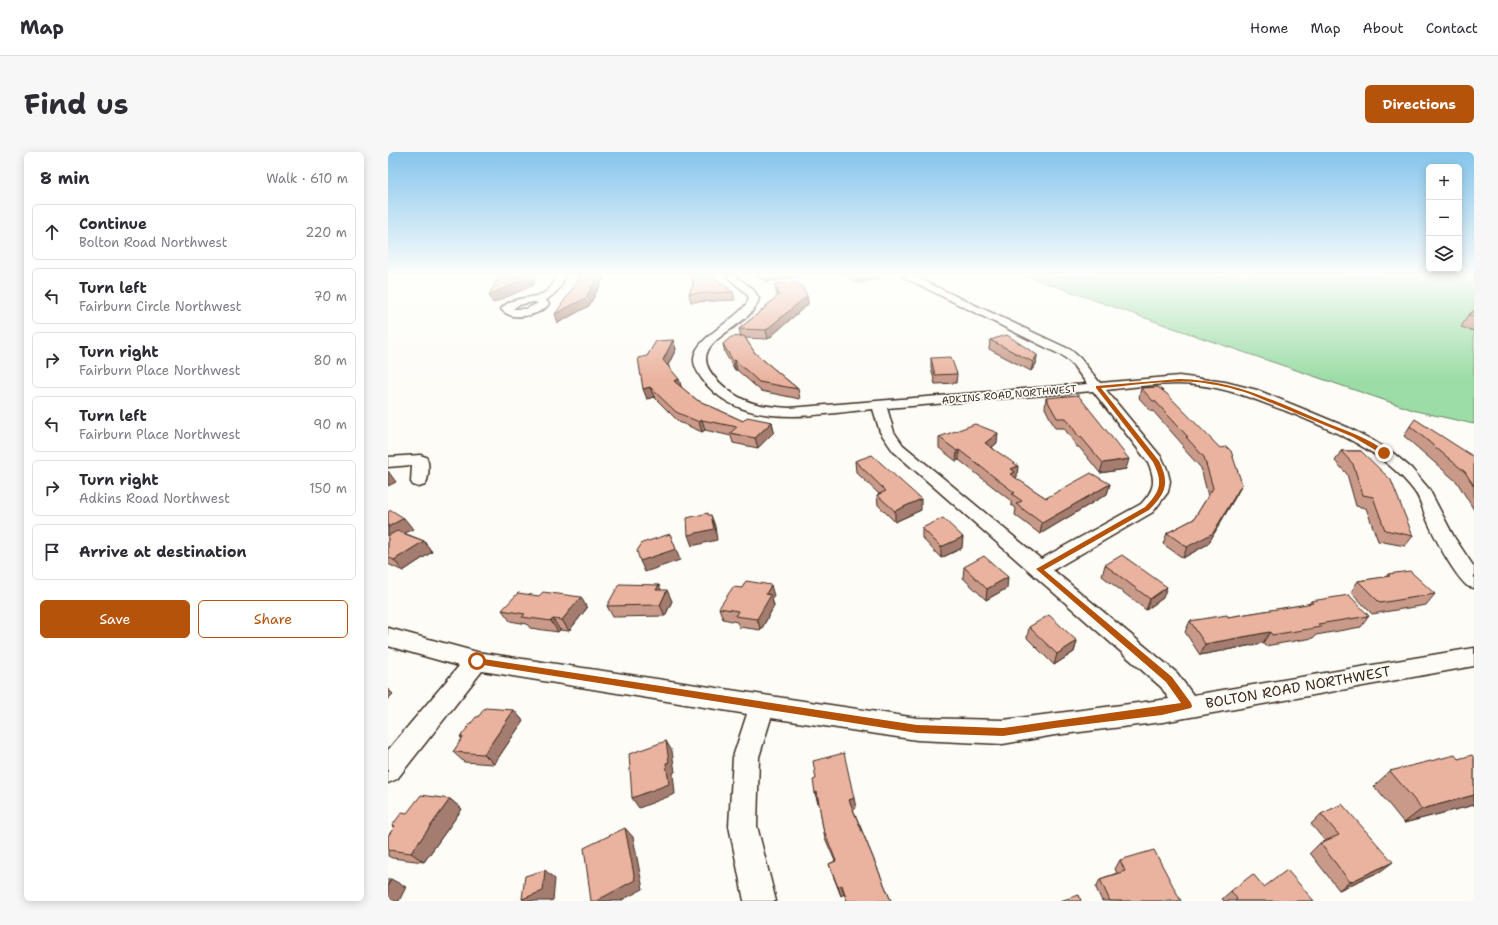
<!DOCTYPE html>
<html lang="en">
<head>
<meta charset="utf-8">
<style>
  :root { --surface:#fff; --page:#f7f7f7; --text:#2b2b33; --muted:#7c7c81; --line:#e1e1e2; --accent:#b45309 }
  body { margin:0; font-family:"Shantell Sans",sans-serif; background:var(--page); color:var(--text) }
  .controls { position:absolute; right:12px; top:12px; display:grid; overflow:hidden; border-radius:6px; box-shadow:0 2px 10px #0003 }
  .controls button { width:36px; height:36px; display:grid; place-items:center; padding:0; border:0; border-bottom:1px solid var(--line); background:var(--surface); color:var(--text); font:20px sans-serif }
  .stop { position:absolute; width:12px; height:12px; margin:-9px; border:3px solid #b45309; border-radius:50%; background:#fff }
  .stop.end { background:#b45309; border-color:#fff; box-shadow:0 1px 4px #0008 }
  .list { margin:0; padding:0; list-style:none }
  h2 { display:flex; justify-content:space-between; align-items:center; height:52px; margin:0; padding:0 16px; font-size:17px }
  h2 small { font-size:13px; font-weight:400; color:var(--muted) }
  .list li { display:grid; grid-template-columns:26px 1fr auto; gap:12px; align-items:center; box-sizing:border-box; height:56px; margin:0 8px 8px; padding:0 8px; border:1px solid var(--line); border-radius:6px }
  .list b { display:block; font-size:15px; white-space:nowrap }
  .list p { margin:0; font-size:13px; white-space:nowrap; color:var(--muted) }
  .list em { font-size:13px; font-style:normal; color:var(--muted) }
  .actions { display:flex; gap:8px; padding:12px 16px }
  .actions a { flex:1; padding:9px 0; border:1px solid var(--accent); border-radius:6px; text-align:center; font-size:14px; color:var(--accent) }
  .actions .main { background:var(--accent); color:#fff }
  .icon { flex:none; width:22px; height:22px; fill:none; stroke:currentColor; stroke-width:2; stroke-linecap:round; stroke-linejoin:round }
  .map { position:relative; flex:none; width:1086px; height:749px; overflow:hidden; border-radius:6px }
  header { display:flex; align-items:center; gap:24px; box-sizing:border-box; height:56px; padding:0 20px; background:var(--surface); border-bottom:1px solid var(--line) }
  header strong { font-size:19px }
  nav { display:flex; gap:22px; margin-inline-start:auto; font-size:14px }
  .intro { display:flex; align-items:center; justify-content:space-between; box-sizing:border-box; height:96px; padding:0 24px }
  h1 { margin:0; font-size:28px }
  .button { padding:10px 18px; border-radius:6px; background:var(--accent); color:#fff; font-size:14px; font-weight:700 }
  main { display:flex; gap:24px; padding:0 24px }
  aside { flex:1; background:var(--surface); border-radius:6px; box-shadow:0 2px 10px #0003 }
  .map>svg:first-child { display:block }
  .green { fill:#9cdca6; stroke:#6c8362 }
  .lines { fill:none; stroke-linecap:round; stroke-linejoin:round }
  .minor-casing { stroke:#3b2a1e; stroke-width:3 }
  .minor { fill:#fdfcf7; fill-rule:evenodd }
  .wall { fill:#c99a89; stroke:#3b2a1e }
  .shaded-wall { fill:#a47d6f; stroke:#3b2a1e }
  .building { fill:#eab39f; stroke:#3b2a1e }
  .route { fill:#b45309 }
  .labels { text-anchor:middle; stroke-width:3.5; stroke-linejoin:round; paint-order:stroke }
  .far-street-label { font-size:10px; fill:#3b2a1e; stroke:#fdfcf7 }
  .near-street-label { font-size:14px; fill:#3b2a1e; stroke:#fdfcf7 }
</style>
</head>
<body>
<header>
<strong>Map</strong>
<nav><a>Home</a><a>Map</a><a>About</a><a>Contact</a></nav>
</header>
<div class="intro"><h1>Find us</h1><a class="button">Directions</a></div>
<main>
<aside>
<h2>8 min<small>Walk · 610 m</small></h2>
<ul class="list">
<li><svg class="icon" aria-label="ahead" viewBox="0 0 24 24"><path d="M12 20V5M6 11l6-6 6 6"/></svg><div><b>Continue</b><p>Bolton Road Northwest</p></div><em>220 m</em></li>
<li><svg class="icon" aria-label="left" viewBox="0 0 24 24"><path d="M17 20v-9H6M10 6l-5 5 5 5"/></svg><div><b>Turn left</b><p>Fairburn Circle Northwest</p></div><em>70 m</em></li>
<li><svg class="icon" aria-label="right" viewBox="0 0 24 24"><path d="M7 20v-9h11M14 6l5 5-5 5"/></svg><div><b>Turn right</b><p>Fairburn Place Northwest</p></div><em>80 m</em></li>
<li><svg class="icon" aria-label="left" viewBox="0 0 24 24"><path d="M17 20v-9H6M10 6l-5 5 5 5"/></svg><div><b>Turn left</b><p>Fairburn Place Northwest</p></div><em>90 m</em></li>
<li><svg class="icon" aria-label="right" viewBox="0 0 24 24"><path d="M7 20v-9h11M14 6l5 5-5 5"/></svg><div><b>Turn right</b><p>Adkins Road Northwest</p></div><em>150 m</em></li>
<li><svg class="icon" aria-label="arrive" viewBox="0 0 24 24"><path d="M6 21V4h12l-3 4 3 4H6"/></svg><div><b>Arrive at destination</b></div></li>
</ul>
<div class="actions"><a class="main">Save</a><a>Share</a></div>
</aside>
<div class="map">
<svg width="1086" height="749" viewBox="0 0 1086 749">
  <rect width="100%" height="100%" fill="#fdfcf7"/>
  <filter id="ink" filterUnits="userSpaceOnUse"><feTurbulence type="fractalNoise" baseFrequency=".025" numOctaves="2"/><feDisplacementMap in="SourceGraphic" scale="8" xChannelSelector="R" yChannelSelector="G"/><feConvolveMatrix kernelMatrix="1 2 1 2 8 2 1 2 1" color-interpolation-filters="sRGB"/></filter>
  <g filter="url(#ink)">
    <polygon class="green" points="638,124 1086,124 1086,272 1028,259 817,187"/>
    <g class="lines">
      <defs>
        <g id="minor">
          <path d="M168,124H176C176,134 167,142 158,148L161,152C152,164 123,170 113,157C128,138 160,155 168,124ZM146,150L150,151L138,157H125L130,153Z"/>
          <path d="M338,124H347L364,136L371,146C365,179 288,188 331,230C354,252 371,254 401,256L699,232L684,212L675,204L513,124H525L683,198L692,206L712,231L791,224L837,230L869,238L913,256L961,276L984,288L1005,301L1023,316L1041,337L1066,385L1086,415V436C1083,435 1080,435 1078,433C1063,418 1048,388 1039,368C1035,359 1033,348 1027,340C997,299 944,278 898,259C868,248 840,236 808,233C779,230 748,235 718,238L774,306L779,317L782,329L780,340L765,360L665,418L789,521L805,543L1086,496V514L775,570L667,583L615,592L529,588L383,566L371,605L369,674L388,749H356L341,674L345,605L359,562L94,519L9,627L0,631V598L71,514L0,494V476L89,500L529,566L615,568L781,547L773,535L505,299L492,280L485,257C429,262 354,280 314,227C308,218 303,209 308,199C318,179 357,163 361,146L357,140ZM705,239L760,310C768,329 767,337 753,352L653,407L515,293L506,280L499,256Z"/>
          <path d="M32,303L38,305C42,311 41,327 37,333L31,335L25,333L23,330L24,313L0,315V305Z"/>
        </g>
      </defs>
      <use href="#minor" class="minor-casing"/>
      <use href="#minor" class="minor"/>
    </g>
    <g class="wall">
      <polygon points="368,124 412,124 379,130"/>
      <polygon points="457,124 492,124 492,126 470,131"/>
      <polygon points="303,125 345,140 347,148 303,150 301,142 305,132"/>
      <polygon points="387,132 419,144 420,152 380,187 357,186 367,201 410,237 412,247 373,239 349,218 347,218 337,201 335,192 353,184 351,177 378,155 378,154 390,145 388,140"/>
      <polygon points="1086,159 1086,179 1073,175 1080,163"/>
      <polygon points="285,188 288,197 280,213 293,235 309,248 355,269 384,270 386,280 370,296 345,291 343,284 317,278 314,280 291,270 266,245 259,247 259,204"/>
      <polygon points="602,188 649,203 648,212 643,219 601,197"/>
      <polygon points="543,206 569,222 568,231 547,232 543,215"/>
      <polygon points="770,235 854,332 849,342 820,392 795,406 775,392 779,381 806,367 820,344 813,316 794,295 795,293 765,259 763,259 751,246 753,236"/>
      <polygon points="658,246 738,317 712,321 691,295 689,295 676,276 667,276 657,256"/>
      <polygon points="1022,274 1086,305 1086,358 1069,330 1016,284"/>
      <polygon points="551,285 609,291 604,295 629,325 627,326 658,346 722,332 719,342 652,382 627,363 628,356 623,353 623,349 571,308 568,309 551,296"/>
      <polygon points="953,299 973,299 1025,384 1017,394 990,389 978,356 968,354 959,322 947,309"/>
      <polygon points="467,309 533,358 507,370 490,353 489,343 491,342 468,320"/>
      <polygon points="0,360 25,377 16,381 36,389 44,400 15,419 0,412"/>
      <polygon points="534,376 574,396 553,406 534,386"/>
      <polygon points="717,413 775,446 758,458 714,424"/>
      <polygon points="576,415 619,436 598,448 575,426"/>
      <polygon points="1000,422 1047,442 1038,453 984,462 963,440 970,429 998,425"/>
      <polygon points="273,438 284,449 277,464 225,465 219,454"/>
      <polygon points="386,444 384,447 386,454 373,478 351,475 349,470 335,467 331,456"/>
      <polygon points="923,449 981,464 973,475 928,483 925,486 877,494 875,491 812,503 797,480 802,469 840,465 921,452"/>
      <polygon points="199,456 181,479 172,478 170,480 142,476 139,472 122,469 114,458"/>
      <polygon points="641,475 689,489 686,500 666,513 639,486"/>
      <polygon points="126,558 135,569 106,612 76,610 65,600 74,587 72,585 90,565"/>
      <polygon points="1086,606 1086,653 1016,671 986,634 1002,619 1070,607"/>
      <polygon points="427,641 468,656 465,657 503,749 459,749 456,742 453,744 444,721 441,712 447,709 437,686 435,676 431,650 430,651"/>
      <polygon points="62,647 74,657 36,710 4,706 0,704 0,684 6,676 4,674 19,661"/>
      <polygon points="933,662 993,719 951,738 922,701 932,691 937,689 923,672"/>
      <polygon points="732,708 793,749 714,749 708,736 712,727 729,721 727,717"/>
      <polygon points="876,735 926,749 836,749 834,747 843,739"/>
    </g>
    <g class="shaded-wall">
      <polygon points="143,124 147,124 146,133 105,151 101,143"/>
      <polygon points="210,124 215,124 216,126 201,154 170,171 167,162"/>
      <polygon points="377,124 412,124 379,130"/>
      <polygon points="470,124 492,124 492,126 470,131"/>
      <polygon points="419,144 420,152 380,187 378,178"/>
      <polygon points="285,188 288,197 278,217 275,208"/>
      <polygon points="649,203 648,212 643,219 645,210"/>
      <polygon points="347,208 349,218 347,218 345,209"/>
      <polygon points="291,227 294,237 286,229"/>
      <polygon points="262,235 266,245 259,247 255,237"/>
      <polygon points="314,268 317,278 314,280 311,270"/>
      <polygon points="384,270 386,280 370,296 367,286"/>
      <polygon points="610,281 609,291 597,301 597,291"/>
      <polygon points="571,298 571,308 568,309 569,299"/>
      <polygon points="741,307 738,317 712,321 715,311"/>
      <polygon points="630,314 629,325 627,326 621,333 623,317"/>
      <polygon points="0,319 8,330 0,334"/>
      <polygon points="722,332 719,342 652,382 654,371"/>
      <polygon points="854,332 849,342 820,392 795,406 799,395"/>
      <polygon points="533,347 533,358 507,370 507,359"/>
      <polygon points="323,363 327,374 329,388 304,394 300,383"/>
      <polygon points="16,366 25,377 4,388 0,384 0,375"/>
      <polygon points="282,382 292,408 257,420 252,409"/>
      <polygon points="575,385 574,396 553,406 553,395"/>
      <polygon points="36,389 44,400 15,419 6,408"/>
      <polygon points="620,425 619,436 598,448 599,437"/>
      <polygon points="271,433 276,444 268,438"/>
      <polygon points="383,433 386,444 384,447 386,454 373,478 369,467 378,442"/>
      <polygon points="779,435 775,446 758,458 762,447"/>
      <polygon points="279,438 284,449 277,464 272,453"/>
      <polygon points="193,445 199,456 181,479 174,468"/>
      <polygon points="165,467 172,478 170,480 163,469"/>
      <polygon points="882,480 875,491 812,503 817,492"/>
      <polygon points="689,489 686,500 666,513 669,502"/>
      <polygon points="0,537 5,542 0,547"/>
      <polygon points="126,558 135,569 106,612 96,602"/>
      <polygon points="278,589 284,599 287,620 285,621 287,642 251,656 244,646 278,611"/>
      <polygon points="429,640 432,650 430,651 427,641"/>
      <polygon points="1086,643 1086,653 1016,671 1034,657"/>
      <polygon points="466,646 468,656 463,658 461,648"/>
      <polygon points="62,647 74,657 36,710 23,701"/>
      <polygon points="237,676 245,685 255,737 232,749 208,749"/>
      <polygon points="1005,710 993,719 951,738 962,730"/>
      <polygon points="157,718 167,727 165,748 162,749 137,749 134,747"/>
      <polygon points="3,727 18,735 11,749 0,749 0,733"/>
      <polygon points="454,733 456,742 453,744 450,735"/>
    </g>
    <g class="building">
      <polygon points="111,124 143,124 142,125 101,143"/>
      <polygon points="193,124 210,124 198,146 167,162"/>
      <polygon points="308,124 324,124 345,140 301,142 306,130 303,125"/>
      <polygon points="408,131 414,134 419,144 378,178 351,177 379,154 378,154 391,143 387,132"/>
      <polygon points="1086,159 1086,164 1080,163"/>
      <polygon points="619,183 649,203 645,210 602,188"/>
      <polygon points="356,184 367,201 410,237 371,230 347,208 345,209 335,192 343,185"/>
      <polygon points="285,188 275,208 291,227 286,229 309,248 355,269 359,265 384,270 367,286 342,281 349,275 314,268 311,270 288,260 262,235 255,237 250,206 259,204 268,189"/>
      <polygon points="563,205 569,222 547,223 543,206"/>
      <polygon points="770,235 779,242 832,296 839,295 843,299 854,332 825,381 799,395 779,381 806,367 825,336 816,305 798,285 800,285 767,249 765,249 753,236"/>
      <polygon points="690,243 741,307 715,311 693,285 691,285 678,266 669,266 658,246"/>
      <polygon points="1027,267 1086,305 1086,334 1077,320 1022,274"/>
      <polygon points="587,272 610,281 597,291 630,314 623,317 627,320 622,322 658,346 703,321 722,332 654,371 628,352 634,349 624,342 627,341 571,298 569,299 551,285"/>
      <polygon points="953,299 973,299 1003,328 1025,384 997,378 985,345 975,343 965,312"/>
      <polygon points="484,303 533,347 507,359 489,343 498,339 467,309"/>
      <polygon points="3,358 16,366 0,375 0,360"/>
      <polygon points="320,361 320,363 323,363 326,377 300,383 299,366"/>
      <polygon points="555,366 575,385 553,395 534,376"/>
      <polygon points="9,379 36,389 6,408 0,405 0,384"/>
      <polygon points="282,382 288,397 252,409 249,399 254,391"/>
      <polygon points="734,403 779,435 762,447 717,413"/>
      <polygon points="596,404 620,425 599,437 576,415"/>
      <polygon points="1022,419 1047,442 992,451 970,429 1002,424 1000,422"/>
      <polygon points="358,429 383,433 378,442 383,443 369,467 347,464 350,459 331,456 345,435 354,436"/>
      <polygon points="231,432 271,433 268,438 279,438 272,453 219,454"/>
      <polygon points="155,440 193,445 174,468 165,467 163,469 134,465 137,462 114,458 130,441 151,444"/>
      <polygon points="961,443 981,464 930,472 933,475 884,483 882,480 817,492 802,469 839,463 840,465 925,451 923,449"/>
      <polygon points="661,463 689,489 669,502 641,475"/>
      <polygon points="97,556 126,558 96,602 65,600 75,585 72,585 88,565 90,565"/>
      <polygon points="278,589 281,610 278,611 281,632 244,646 241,602"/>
      <polygon points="456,601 466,646 461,648 503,749 459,749 454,733 450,735 441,712 448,709 435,676 429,640 427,641 425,628 428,627 425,609"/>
      <polygon points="1067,603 1070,607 1084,603 1086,606 1086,643 1034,657 1002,619"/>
      <polygon points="33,643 62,647 23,701 0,698 0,684 7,674 4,674 14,660 19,661"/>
      <polygon points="954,652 1005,710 962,730 932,691 951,683 933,662"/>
      <polygon points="237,676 247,728 208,749 203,749 196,696"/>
      <polygon points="766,698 793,749 722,749 712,727 737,719 732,708"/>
      <polygon points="157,718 155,739 134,747 137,724"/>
      <polygon points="899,718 926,749 847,749 849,747 843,739 865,722 876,735"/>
      <polygon points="0,727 3,727 0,733"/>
      <polygon points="691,743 693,749 672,749"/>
    </g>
  </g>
  <linearGradient id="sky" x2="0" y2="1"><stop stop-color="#85c5ec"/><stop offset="0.54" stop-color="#fefefb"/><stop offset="1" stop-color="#fefefb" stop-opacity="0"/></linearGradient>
  <rect width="1086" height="228" fill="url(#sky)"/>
  <path class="route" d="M791,227C847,228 888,250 939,271C958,279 984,287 999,301L994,302L965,285L862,242C845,236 826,232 808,230C777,228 744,234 713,236L771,309C782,331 778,341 761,358L656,418L784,525L803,551L804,554L803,556L774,563L667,576L615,584L529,581L89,512L85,509L89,506L529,573L615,576L793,551L778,530L648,417L757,355C773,339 775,330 765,310L708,236V234Z"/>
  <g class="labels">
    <g class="far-street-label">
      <text transform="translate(621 242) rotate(-5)" y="4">ADKINS ROAD NORTHWEST</text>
    </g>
    <g class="near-street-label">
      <text transform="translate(910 535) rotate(-10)" y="5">BOLTON ROAD NORTHWEST</text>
    </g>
  </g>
</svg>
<div class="controls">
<button>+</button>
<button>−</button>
<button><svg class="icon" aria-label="layers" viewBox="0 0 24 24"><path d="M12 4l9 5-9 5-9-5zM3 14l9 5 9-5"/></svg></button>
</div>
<div class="stop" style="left:89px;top:509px"></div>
<div class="stop end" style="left:996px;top:301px"></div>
</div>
</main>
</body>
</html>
